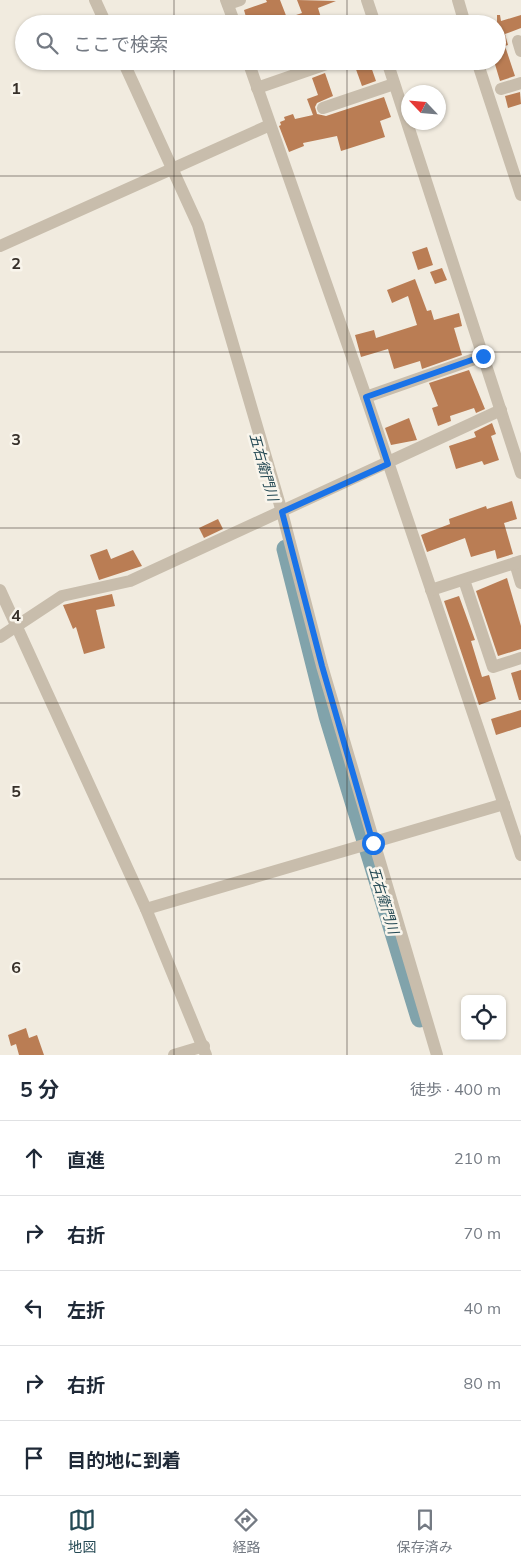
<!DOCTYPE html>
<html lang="ja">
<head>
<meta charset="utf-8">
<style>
  :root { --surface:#fff; --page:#f6f6f7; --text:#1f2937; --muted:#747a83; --line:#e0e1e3; --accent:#244954 }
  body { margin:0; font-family:Mulish,"Noto Sans JP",sans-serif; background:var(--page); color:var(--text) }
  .controls { position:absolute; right:15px; bottom:15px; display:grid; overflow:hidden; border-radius:8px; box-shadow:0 1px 4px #0004 }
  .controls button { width:45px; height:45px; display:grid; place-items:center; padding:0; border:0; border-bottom:1px solid var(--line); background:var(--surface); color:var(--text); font:25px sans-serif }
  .compass { position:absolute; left:401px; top:85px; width:45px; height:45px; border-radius:50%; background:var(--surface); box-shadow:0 1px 4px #0004; rotate:296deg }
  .stop { position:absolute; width:15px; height:15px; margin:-11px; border:4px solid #1a73e8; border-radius:50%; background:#fff }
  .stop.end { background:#1a73e8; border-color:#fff; box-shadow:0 1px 5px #0008 }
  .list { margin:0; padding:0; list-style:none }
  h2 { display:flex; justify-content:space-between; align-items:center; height:65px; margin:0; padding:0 20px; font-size:21px }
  h2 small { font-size:16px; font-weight:400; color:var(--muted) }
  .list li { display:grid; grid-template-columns:32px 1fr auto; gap:15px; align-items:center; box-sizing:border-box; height:75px; padding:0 20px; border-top:1px solid var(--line) }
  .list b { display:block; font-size:19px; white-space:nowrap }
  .list em { font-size:16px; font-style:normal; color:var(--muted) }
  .icon { flex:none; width:28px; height:28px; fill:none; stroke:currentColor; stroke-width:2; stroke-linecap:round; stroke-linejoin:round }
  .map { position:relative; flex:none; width:521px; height:1055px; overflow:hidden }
  .search { position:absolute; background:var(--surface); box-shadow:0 1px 4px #0004; left:15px; right:15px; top:15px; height:55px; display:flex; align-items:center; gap:12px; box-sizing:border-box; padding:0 18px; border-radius:28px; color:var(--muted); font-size:19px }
  .sheet { height:440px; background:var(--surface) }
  nav { display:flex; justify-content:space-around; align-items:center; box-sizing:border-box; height:70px; border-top:1px solid var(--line); background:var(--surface); font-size:14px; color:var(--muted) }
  nav a { display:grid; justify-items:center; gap:2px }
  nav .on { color:var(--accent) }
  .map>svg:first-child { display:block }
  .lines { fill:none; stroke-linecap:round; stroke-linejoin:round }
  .river { stroke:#81a3ab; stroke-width:19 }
  .building { fill:#ba7d54 }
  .minor { stroke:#c8bdac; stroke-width:12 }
  .route { stroke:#1a73e8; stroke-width:6 }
  .grid { fill:none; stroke:#37302a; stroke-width:1; stroke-opacity:0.55 }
  .labels { text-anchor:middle; stroke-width:5; stroke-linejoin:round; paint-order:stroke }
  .water-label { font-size:14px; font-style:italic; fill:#244954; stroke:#f9f5ec }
  .grid-label { font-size:16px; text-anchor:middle; font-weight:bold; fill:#37302a; stroke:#f9f5ec; stroke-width:5; stroke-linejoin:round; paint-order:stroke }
</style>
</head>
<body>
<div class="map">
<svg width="521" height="1055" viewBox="0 0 521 1055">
  <rect width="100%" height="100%" fill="#f1ebdf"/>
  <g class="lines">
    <polyline class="river" points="286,549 328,716 420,1018"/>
  </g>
  <g class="building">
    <polygon points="266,0 280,0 287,18 302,13 297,0 336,1 318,8 323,24 248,24 244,10 267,2"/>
    <polygon points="497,15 500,15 501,21 521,15 521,28 505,34 508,45 505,46 515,76 500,81 494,61 497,61"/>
    <polygon points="363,61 369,61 376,81 362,86 354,64"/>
    <polygon points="325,73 333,96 317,103 315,107 317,114 326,116 384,97 391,117 380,121 385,137 341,151 337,136 303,143 304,146 289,152 279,126 281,125 280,122 285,120 284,117 293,114 295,119 313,115 307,99 318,95 312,78"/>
    <polygon points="520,92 521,104 508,108 505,96"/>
    <polygon points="427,247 433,265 418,270 412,252"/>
    <polygon points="442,268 447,280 435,284 430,272"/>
    <polygon points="415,279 427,311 431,310 434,320 459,313 462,326 454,328 462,355 422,369 420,361 394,369 388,349 361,357 355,335 374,330 376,338 417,325 408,296 392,303 387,290"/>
    <polygon points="469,370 485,409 476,413 474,408 450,416 451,421 438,426 432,408 438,406 429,383"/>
    <polygon points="409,418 417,440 391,445 385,428"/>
    <polygon points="492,423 496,434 491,436 499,460 484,465 482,461 456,469 449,446 476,437 474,432"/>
    <polygon points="512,501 517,519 504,523 513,554 497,559 495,550 471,557 465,538 427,552 421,535 450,524 449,519 486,506 487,509"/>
    <polygon points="218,519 223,529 204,538 199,528"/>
    <polygon points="107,549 111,559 133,550 142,566 99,580 90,555"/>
    <polygon points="507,578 521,626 521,649 498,656 476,591"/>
    <polygon points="112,594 115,606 96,610 105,648 84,654 76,627 73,629 63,605"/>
    <polygon points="459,596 475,640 471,641 482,677 489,675 496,699 479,705 444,601"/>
    <polygon points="521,670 521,700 519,700 511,673"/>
    <polygon points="521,710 521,727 496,735 491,719"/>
    <polygon points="26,1028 29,1038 37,1035 44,1055 19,1055 16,1044 11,1046 8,1035"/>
  </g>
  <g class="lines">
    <g class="minor">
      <polyline points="95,0 106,24"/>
      <polyline points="226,0 235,24"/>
      <polyline points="367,0 375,24"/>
      <polyline points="458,0 465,24"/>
      <polyline points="228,4 240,0"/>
      <polyline points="518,41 521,51"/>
      <polyline points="123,61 198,225 282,512 322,666 437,1055"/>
      <polyline points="248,61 366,397 521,855"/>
      <polyline points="387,61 521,473"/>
      <polyline points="477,61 521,195"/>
      <polyline points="257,88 335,61"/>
      <polyline points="501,89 521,83"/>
      <polyline points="323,108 394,84"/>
      <polyline points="0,246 270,125"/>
      <polyline points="366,397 483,356"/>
      <polyline points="515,563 521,583"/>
      <polyline points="464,580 493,667 521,658"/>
      <polyline points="0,590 146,909 206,1055"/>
      <polyline points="431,590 521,561"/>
      <polyline points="0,637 62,596 130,581 501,410"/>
      <polyline points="146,909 504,804"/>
      <polyline points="174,1055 204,1046"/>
    </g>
  </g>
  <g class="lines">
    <polyline class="route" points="373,843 322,666 282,512 388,464 366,397 483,356"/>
  </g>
  <path class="grid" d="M174,0V24M347,0V24M174,61V1055M347,61V1055M0,176H521M0,352H521M0,528H521M0,703H521M0,879H521"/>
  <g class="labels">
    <g class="water-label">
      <text transform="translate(264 467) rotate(74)" y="5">五右衛門川</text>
      <text transform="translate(384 900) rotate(73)" y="5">五右衛門川</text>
    </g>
  </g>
  <g class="grid-label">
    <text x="16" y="94">1</text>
    <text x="16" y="269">2</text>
    <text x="16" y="445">3</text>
    <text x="16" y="621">4</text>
    <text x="16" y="797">5</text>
    <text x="16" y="973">6</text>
  </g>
</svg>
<div class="controls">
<button><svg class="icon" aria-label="locate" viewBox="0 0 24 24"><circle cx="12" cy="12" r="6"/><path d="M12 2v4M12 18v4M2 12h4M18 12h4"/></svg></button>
</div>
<svg class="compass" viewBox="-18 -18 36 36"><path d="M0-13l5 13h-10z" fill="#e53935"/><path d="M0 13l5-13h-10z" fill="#747a83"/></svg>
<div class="stop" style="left:373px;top:843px"></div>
<div class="stop end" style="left:483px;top:356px"></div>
<div class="search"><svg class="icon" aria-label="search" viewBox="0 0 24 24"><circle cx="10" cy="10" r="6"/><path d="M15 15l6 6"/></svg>ここで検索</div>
</div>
<section class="sheet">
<h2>5 分<small>徒歩 · 400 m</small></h2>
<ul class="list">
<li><svg class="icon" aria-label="ahead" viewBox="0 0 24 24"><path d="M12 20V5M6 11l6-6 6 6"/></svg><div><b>直進</b></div><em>210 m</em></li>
<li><svg class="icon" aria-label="right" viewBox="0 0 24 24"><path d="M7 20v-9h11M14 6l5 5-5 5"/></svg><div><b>右折</b></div><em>70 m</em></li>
<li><svg class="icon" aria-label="left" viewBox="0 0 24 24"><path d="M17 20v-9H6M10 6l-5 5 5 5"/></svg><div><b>左折</b></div><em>40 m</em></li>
<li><svg class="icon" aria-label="right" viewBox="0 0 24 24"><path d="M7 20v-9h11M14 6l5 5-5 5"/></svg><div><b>右折</b></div><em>80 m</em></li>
<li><svg class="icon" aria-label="arrive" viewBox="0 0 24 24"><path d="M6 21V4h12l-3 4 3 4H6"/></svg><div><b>目的地に到着</b></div></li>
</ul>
</section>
<nav>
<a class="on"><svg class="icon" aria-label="map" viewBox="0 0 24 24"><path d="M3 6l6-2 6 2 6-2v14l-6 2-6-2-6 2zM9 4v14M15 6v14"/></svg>地図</a>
<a><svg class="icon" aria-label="directions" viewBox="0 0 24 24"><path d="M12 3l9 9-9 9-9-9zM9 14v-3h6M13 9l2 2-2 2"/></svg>経路</a>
<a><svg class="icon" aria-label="saved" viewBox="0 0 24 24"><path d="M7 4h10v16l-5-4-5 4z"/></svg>保存済み</a>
</nav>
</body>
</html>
